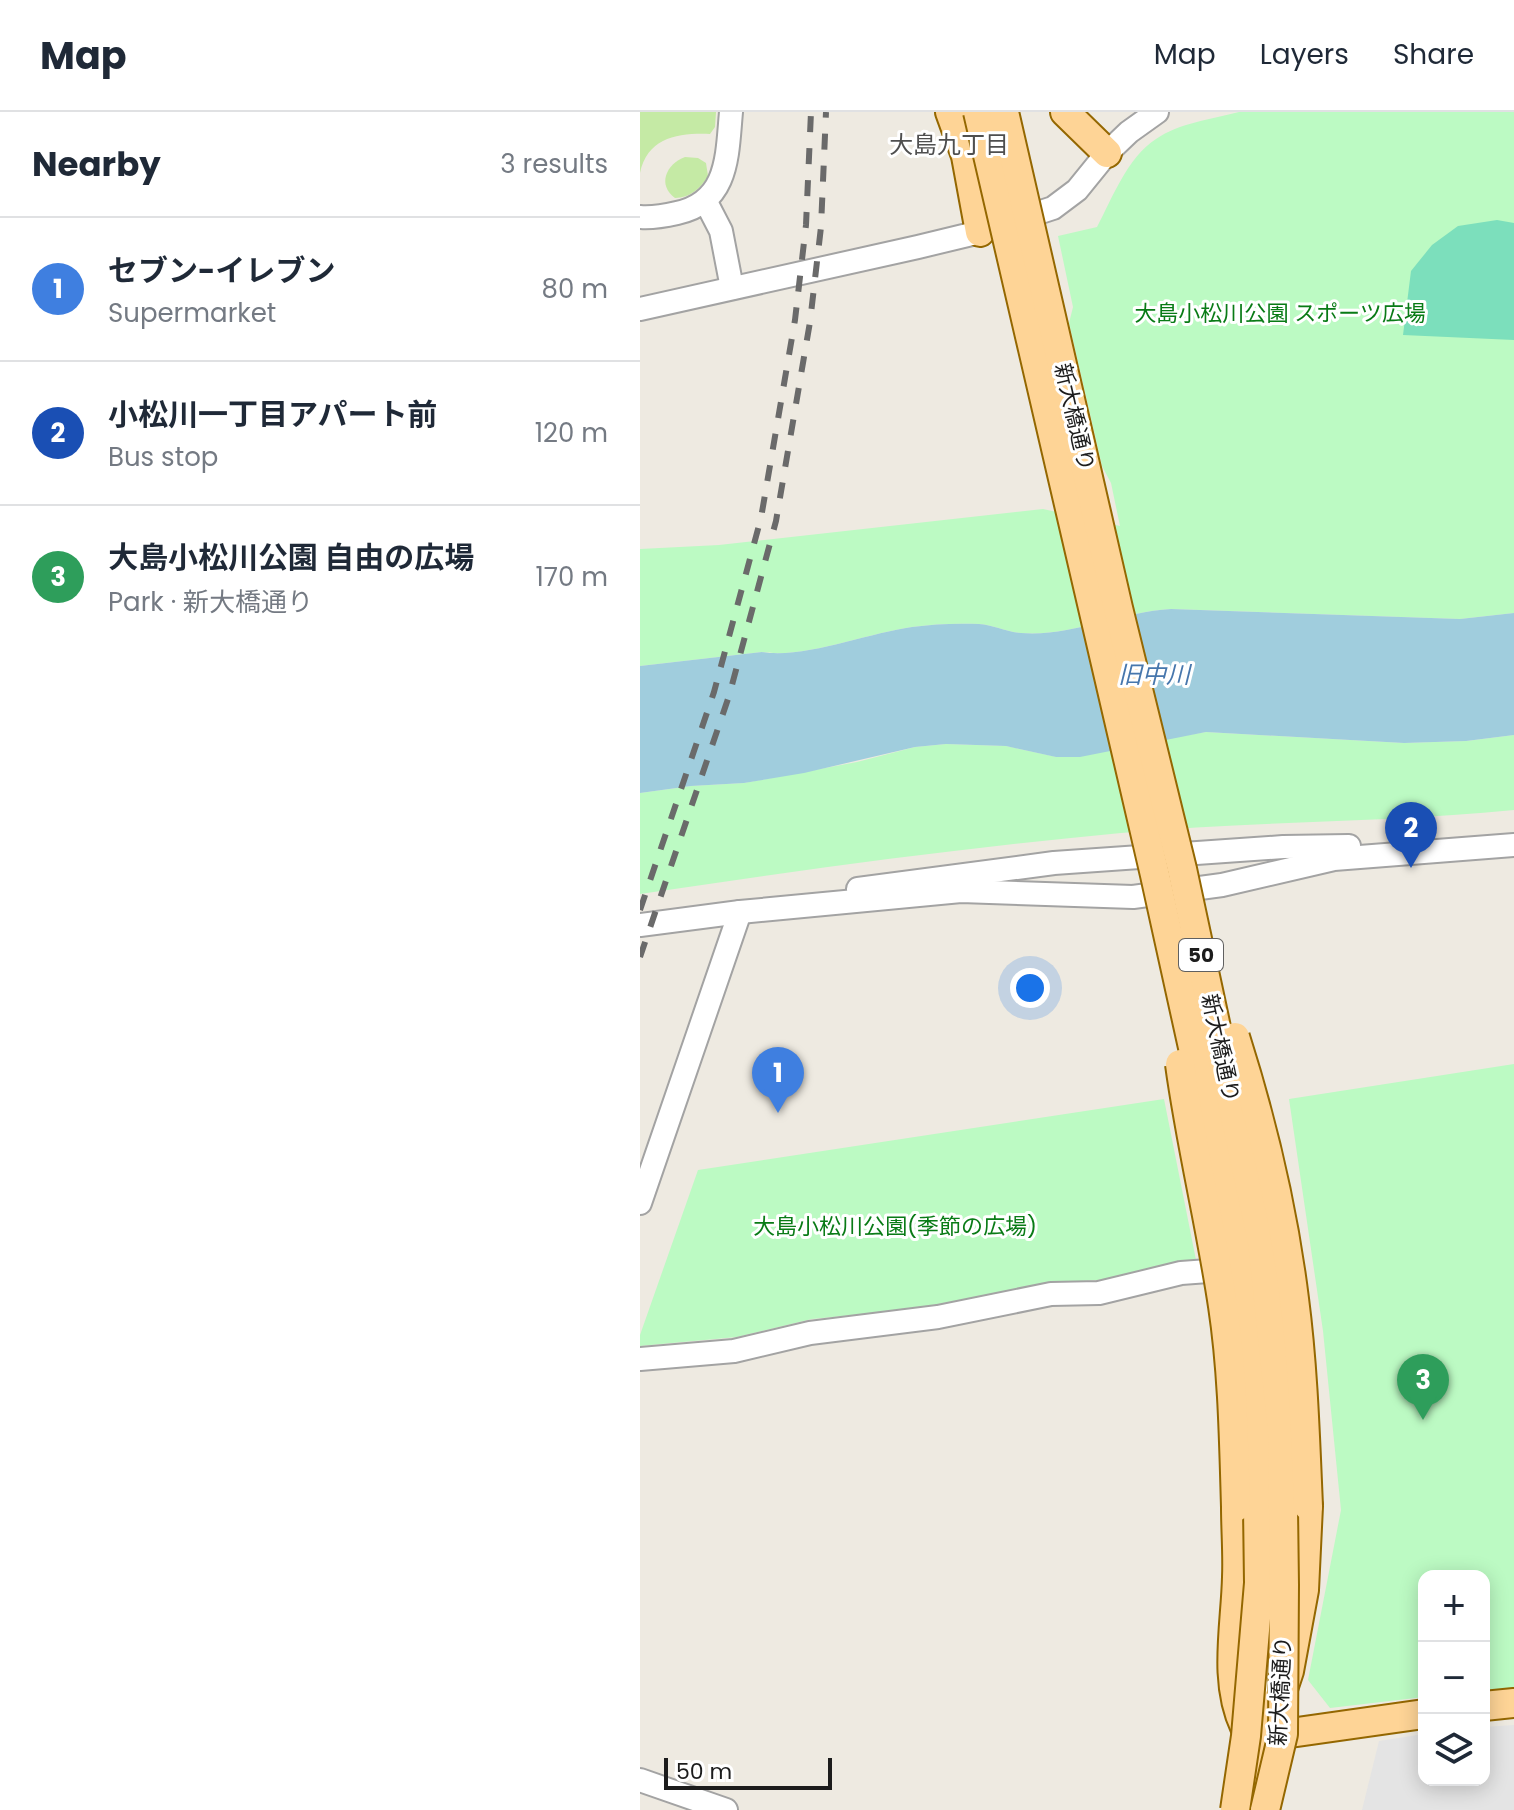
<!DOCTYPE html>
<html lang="en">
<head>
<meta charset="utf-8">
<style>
  :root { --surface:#fff; --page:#f6f6f7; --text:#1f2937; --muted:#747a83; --line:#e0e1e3; --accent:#c80600 }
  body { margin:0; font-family:Poppins,"Noto Sans JP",sans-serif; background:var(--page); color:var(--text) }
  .controls { position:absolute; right:24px; bottom:24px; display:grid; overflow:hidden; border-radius:16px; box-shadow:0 4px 20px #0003 }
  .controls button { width:72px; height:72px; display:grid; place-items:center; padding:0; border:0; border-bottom:2px solid var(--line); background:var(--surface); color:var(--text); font:40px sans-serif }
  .scale { position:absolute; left:24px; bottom:20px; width:168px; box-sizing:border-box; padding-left:8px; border:4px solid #1c1c1c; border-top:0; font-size:22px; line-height:28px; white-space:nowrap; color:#1c1c1c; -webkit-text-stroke:6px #fff; paint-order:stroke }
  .you { position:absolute; left:390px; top:876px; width:28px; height:28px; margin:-20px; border:6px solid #fff; border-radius:50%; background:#1a73e8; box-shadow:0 0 0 12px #1a73e833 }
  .badge { display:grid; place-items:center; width:52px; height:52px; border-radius:50%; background:var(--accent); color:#fff; font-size:26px; font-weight:700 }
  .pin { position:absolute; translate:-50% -66px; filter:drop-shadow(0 2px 4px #0008) }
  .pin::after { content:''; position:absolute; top:42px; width:28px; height:24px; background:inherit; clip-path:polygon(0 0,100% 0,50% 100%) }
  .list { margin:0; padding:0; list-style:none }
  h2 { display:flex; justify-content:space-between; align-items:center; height:104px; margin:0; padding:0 32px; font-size:34px }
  h2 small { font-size:26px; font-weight:400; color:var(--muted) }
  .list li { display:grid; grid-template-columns:52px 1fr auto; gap:24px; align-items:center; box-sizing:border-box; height:144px; padding:0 32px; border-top:2px solid var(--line) }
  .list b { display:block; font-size:30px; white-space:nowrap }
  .list p { margin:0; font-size:26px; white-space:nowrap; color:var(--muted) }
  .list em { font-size:26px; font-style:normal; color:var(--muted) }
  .icon { flex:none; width:44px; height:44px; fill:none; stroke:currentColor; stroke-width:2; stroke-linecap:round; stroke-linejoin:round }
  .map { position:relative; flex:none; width:874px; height:1698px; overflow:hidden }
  header { display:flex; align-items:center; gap:48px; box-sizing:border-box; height:112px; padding:0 40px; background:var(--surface); border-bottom:2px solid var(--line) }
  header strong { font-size:38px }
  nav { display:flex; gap:44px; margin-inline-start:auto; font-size:28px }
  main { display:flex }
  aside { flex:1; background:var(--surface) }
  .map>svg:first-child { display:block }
  .grass { fill:#c5eaa5 }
  .park { fill:#bcfac3 }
  .pitch { fill:#7cdfbc }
  .parking { fill:#e4e4e4 }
  .water { fill:#a0cddd }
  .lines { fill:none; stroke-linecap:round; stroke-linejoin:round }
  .minor-casing { stroke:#a3a3a3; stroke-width:26 }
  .major-casing { stroke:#946700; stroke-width:32 }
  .minor { stroke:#fff; stroke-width:22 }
  .major { stroke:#fed496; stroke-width:28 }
  .rail { stroke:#6a6a6a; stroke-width:6; stroke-dasharray:16 16; stroke-linecap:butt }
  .major-bridge-casing { stroke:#946700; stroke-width:32; stroke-linecap:butt }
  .major-bridge { stroke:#fed496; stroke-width:28 }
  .labels { text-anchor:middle; stroke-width:6; stroke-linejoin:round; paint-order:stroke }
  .shield { fill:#fff; stroke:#606060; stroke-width:2 }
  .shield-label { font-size:20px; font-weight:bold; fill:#1c1c1c }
  .park-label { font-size:22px; fill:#097b16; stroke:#fff }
  .street-label { font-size:22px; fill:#1c1c1c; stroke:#fff }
  .neighbourhood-label { font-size:24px; fill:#4f4f4f; stroke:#fff }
  .water-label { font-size:24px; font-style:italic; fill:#4777ad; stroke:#fff }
</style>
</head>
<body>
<header>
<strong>Map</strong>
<nav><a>Map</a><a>Layers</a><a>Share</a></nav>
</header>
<main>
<aside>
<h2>Nearby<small>3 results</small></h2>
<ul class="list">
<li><span class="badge" style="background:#3f7fe0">1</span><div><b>セブン-イレブン</b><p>Supermarket</p></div><em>80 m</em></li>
<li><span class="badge" style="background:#1a4fb4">2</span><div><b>小松川一丁目アパート前</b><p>Bus stop</p></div><em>120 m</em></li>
<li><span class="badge" style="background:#2e9e5b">3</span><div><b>大島小松川公園 自由の広場</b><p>Park · 新大橋通り</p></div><em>170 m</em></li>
</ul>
</aside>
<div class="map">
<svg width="874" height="1698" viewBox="0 0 874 1698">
  <rect width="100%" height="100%" fill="#eeeae1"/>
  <g class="grass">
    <path d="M0,0H76L75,15L70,22C38,21 8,25 0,61Z"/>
    <path d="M45,45L58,46L66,51L68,64C61,76 50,86 35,86C17,73 26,52 45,45Z"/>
  </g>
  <g class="park">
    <path d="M599,0H874V501L820,507L531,497C480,500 431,525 381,521C367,520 353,513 339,512C317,511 293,512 272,515C228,521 164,547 122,540L0,554V437L79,433L403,397L480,414L471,371L462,354L429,211L433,195L418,124L457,115C473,85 487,46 516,27C539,11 572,7 599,0Z"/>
    <path d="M566,620L764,631L826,629L874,623V698C743,711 612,709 481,721C320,736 160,758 0,782V681L51,674L104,671L217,650L275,635L306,632L366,634L417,645Z"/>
    <polygon points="874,952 874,1576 844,1578 844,1464 784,1464 784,1585 690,1596 668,1568 701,1398 683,1219 649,987"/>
    <polygon points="524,987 556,1148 525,1153 472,1167 410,1171 266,1198 172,1207 97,1225 0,1234 0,1223 58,1058"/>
  </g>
  <polygon class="pitch" points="857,108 874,111 874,228 763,223 771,159 792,133 818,114"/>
  <polygon class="parking" points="874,1613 874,1698 722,1698 739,1629 784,1622 784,1668 844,1668 844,1615"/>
  <path class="water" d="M531,497L820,507L874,501V623L826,629L764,631L566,620L440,645H416L366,634L306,632L275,635L164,661L104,671L51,674L0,681V554L122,540C164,547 228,521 272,515C293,512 317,511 339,512C353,513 367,520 381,521C431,525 480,500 531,497Z"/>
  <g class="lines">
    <defs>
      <g id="minor">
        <polyline points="66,90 81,119 92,176"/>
        <path d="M0,105C13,106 24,104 37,101C89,90 87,43 91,0"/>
        <polyline points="0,197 278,135 340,120 413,96 437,78 467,41 489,20 517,0"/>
        <polyline points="218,777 414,751 643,735 709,734"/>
        <polyline points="0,813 100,800 321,779 493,785 582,773 694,747 874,733"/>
        <polyline points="0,1091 100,800"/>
        <polyline points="0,1247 94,1239 170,1221 298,1205 411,1182 459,1181 541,1161 582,1158 589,1161"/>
        <polyline points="624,1609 627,1530"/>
        <polyline points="0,1668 86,1698"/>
      </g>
      <g id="major">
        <polyline points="310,0 326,44 340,120"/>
        <polyline points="425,0 467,41"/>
        <path d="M596,1395C596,1418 598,1442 597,1465C596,1513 583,1569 605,1615"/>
        <polyline points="844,1594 874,1591"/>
        <polyline points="643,1622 784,1602"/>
        <polyline points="615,1693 624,1609 641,1583 649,1559 664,1478 668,1394"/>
      </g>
    </defs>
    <use href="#minor" class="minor-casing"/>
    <use href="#major" class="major-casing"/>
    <use href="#minor" class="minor"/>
    <use href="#major" class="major"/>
    <g class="rail">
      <polyline points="0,798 74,580 121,406 155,208 166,113 171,0"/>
      <polyline points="0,845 89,584 136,409 170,210 181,115 186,0"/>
    </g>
    <defs>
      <g id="major-bridge">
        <polyline points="338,0 515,763 597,1135 611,1234 617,1322 619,1471 606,1624 595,1698"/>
        <polyline points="364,0 478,496 542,757 622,1130 642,1320 644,1473 643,1622 625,1698"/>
        <path d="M595,925C622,1010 643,1098 654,1187C663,1256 665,1325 668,1394"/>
        <path d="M540,952C551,1033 571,1113 583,1194C593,1260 594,1328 596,1395"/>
      </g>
    </defs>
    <use href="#major-bridge" class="major-bridge-casing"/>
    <use href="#major-bridge" class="major-bridge"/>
  </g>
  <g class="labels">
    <rect class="shield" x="539" y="827" width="44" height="32" rx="6"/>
    <g class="shield-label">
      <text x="561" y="850">50</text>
    </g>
    <g class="park-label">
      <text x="640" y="209">大島小松川公園 スポーツ広場</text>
      <text x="255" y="1122">大島小松川公園(季節の広場)</text>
    </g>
    <g class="street-label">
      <text transform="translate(435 305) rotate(77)" y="8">新大橋通り</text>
      <text transform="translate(581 936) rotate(78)" y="8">新大橋通り</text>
      <text transform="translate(640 1579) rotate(-87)" y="8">新大橋通り</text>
    </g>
    <g class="neighbourhood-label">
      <text x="309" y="41">大島九丁目</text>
    </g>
    <g class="water-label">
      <text x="514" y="571">旧中川</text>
    </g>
  </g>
</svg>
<div class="controls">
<button>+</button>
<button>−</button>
<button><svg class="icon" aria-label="layers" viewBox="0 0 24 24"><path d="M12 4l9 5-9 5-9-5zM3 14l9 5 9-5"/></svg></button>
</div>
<div class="scale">50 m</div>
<div class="you"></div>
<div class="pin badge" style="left:138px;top:1001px;background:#3f7fe0">1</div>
<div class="pin badge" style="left:771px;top:756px;background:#1a4fb4">2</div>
<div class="pin badge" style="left:783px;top:1308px;background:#2e9e5b">3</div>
</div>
</main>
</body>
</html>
